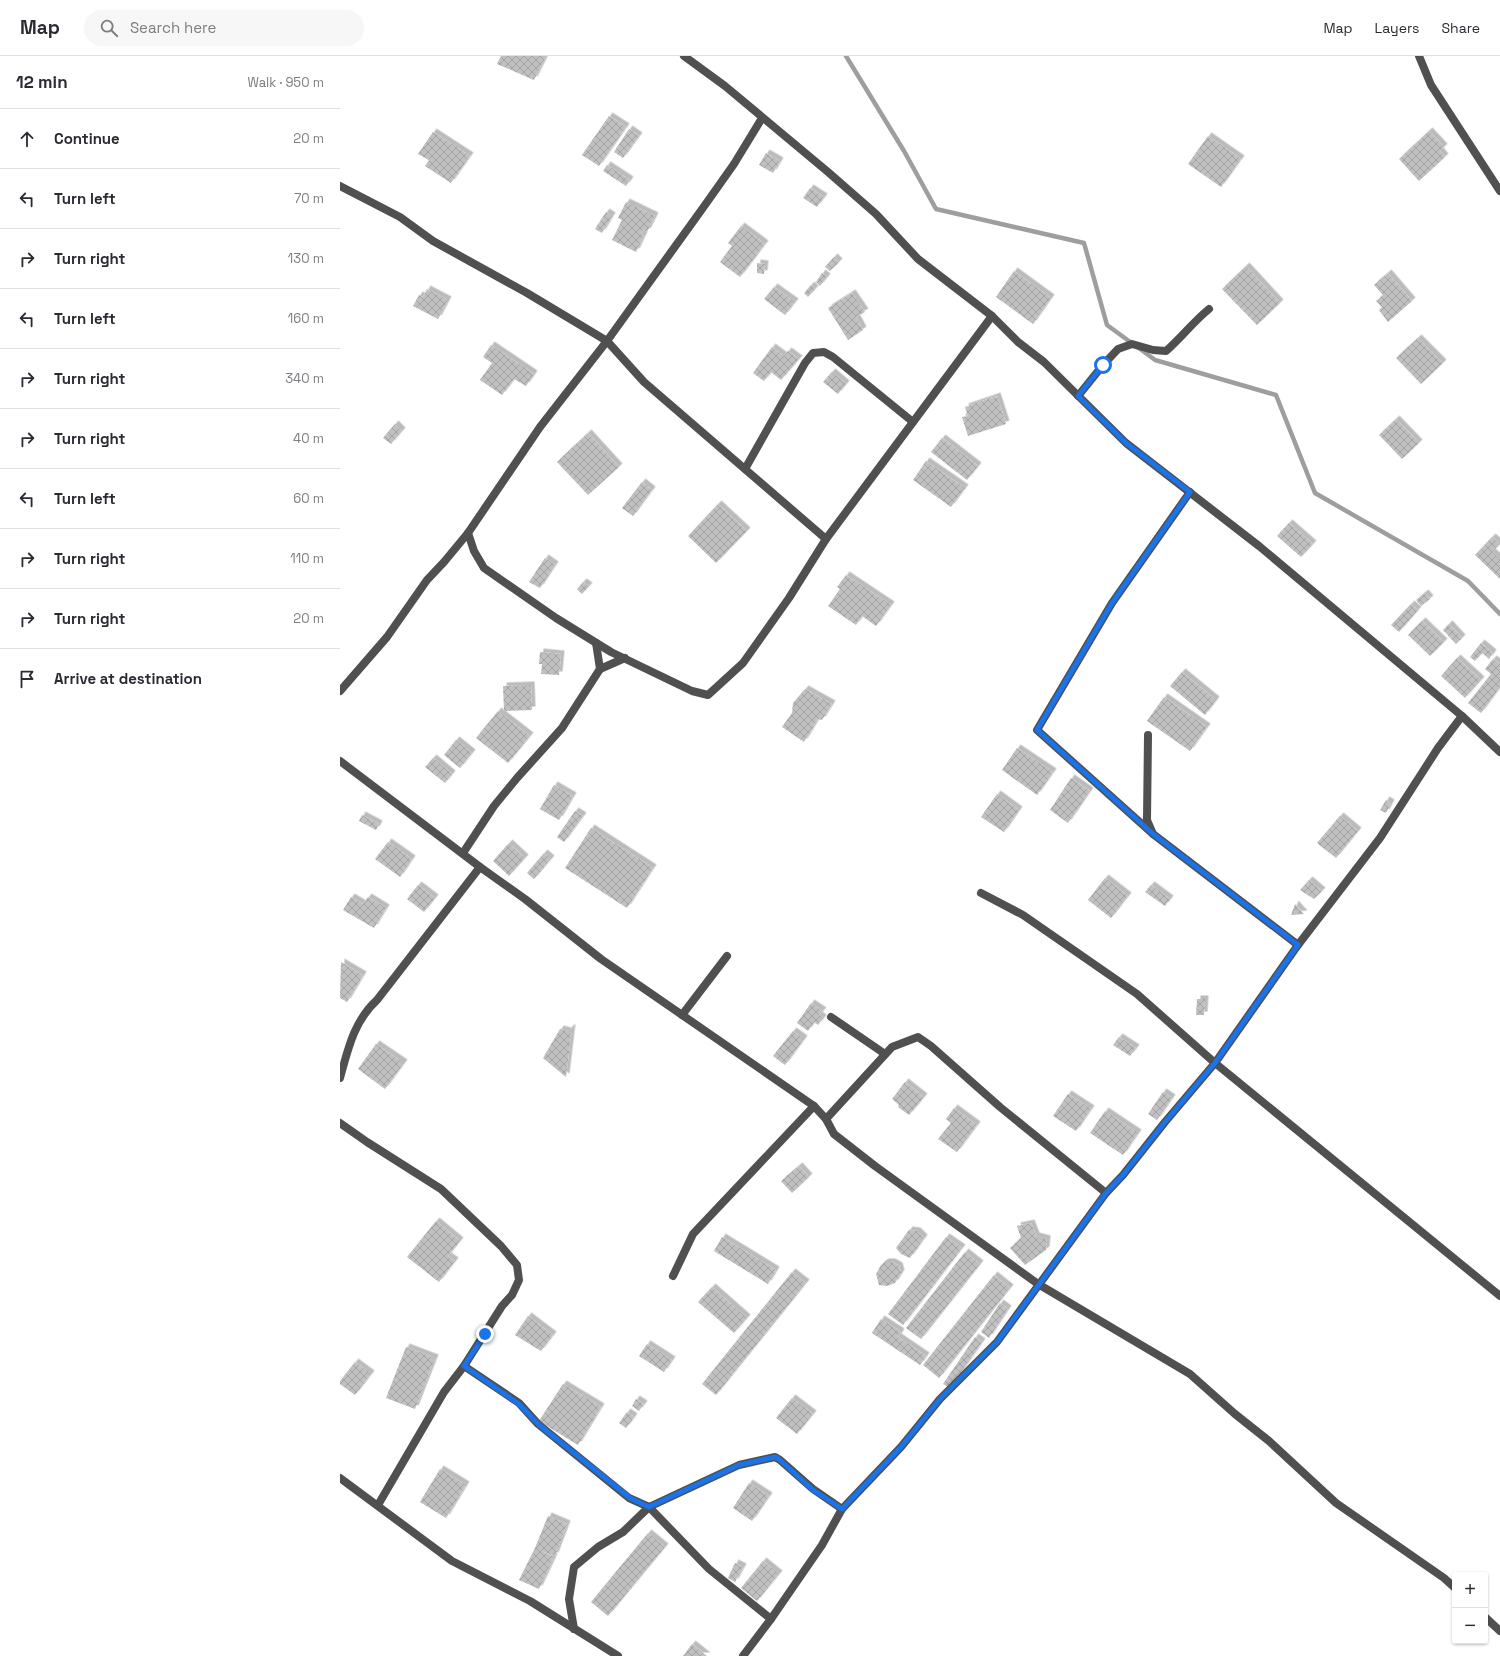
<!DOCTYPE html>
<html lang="en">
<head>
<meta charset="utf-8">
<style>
  :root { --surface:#fff; --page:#f7f7f7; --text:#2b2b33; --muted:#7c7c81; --line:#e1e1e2 }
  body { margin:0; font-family:"Space Grotesk",sans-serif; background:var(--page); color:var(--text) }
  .controls { position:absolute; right:12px; bottom:12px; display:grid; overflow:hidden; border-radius:4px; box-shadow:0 1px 3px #0004 }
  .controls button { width:36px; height:36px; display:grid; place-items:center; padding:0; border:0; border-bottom:1px solid var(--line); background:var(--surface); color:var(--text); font:20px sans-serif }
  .stop { position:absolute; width:12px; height:12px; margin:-9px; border:3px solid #1a73e8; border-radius:50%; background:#fff }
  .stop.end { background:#1a73e8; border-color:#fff; box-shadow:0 1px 4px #0008 }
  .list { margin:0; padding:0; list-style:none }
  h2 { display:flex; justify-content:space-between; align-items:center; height:52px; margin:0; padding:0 16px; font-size:17px }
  h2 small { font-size:13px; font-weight:400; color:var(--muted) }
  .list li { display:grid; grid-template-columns:26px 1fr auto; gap:12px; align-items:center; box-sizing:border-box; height:60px; padding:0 16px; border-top:1px solid var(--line) }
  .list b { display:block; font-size:15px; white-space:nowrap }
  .list em { font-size:13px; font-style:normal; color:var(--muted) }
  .icon { flex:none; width:22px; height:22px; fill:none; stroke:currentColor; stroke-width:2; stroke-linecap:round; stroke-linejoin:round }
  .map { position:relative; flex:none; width:1160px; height:1600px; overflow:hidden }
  header { display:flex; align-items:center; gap:24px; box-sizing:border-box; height:56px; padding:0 20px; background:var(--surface); border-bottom:1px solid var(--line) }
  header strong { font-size:19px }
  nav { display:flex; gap:22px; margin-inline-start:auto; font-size:14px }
  .search { width:280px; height:36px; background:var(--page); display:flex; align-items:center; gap:10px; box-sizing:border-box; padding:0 14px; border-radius:22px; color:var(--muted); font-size:15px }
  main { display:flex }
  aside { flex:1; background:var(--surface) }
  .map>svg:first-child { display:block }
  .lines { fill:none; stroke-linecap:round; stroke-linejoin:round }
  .stream { stroke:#9e9e9e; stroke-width:4.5 }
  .building { fill:url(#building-cross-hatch); filter:url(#shadow) }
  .minor { stroke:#505050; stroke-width:8 }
  .route { stroke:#1a73e8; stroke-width:5 }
</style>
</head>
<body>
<header>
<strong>Map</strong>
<div class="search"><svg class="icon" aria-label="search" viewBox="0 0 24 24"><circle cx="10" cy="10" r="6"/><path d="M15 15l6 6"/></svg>Search here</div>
<nav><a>Map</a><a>Layers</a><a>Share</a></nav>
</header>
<main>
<aside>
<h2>12 min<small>Walk · 950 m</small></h2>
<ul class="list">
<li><svg class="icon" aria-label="ahead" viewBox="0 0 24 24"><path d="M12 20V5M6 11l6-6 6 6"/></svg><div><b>Continue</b></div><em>20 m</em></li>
<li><svg class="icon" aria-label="left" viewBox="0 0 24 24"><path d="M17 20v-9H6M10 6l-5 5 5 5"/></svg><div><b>Turn left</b></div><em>70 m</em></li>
<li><svg class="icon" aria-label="right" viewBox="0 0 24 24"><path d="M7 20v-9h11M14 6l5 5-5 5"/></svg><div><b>Turn right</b></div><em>130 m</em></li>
<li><svg class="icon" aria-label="left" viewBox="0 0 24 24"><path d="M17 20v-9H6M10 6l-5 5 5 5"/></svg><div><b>Turn left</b></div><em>160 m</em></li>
<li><svg class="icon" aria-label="right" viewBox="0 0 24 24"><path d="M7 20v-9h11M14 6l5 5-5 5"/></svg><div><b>Turn right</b></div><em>340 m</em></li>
<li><svg class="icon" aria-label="right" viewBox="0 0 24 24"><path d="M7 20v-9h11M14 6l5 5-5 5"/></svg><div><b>Turn right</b></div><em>40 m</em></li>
<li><svg class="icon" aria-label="left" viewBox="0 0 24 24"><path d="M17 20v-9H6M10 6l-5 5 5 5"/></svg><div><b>Turn left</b></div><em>60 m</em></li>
<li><svg class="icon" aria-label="right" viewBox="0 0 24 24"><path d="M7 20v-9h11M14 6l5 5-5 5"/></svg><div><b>Turn right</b></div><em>110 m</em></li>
<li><svg class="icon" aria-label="right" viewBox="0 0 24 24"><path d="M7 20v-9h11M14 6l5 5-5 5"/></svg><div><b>Turn right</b></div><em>20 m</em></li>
<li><svg class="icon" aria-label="arrive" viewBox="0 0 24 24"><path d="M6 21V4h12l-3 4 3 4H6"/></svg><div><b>Arrive at destination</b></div></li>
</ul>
</aside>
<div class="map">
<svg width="1160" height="1600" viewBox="0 0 1160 1600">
  <defs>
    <pattern id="building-cross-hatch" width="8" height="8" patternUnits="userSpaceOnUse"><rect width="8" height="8" fill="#c0c0c0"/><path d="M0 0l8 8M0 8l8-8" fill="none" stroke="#a3a3a3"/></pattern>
    <filter id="shadow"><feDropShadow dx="3.5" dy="-3.5" stdDeviation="0" flood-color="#0004"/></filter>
  </defs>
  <rect width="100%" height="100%" fill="#fff"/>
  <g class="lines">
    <g class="stream">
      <polyline points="506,0 564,95 596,153 744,187 767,269 793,288"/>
      <polyline points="799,292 815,304 936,339 975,437 1128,525 1160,558"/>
    </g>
  </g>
  <g class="building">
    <polygon points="161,0 206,0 194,24 157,8"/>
    <polygon points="269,60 286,71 259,110 242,99"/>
    <polygon points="289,73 299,80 283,102 274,96"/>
    <polygon points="1089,75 1104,91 1100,95 1105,101 1079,125 1059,103"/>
    <polygon points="93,76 130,100 111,127 85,110 89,104 78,98"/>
    <polygon points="868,80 901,103 881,131 848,108"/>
    <polygon points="426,97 440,105 433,117 419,109"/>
    <polygon points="267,109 290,124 286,130 263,115"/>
    <polygon points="470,132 484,141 477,151 463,142"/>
    <polygon points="286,146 315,160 307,176 303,174 301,177 304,179 296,196 272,184 282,164 278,162"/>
    <polygon points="266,156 272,160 262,177 255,173"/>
    <polygon points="401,170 425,188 400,221 380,206 392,190 388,187"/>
    <polygon points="494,201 499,206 490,215 485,211"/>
    <polygon points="417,207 425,208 424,218 417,217"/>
    <polygon points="906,210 940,247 917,269 882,233"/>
    <polygon points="674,215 711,242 693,268 656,241"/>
    <polygon points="482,217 487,221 480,230 476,226"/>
    <polygon points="1048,217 1072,245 1048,266 1039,254 1042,251 1036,245 1043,239 1034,229"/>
    <polygon points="471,229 475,233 468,241 464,237"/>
    <polygon points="434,231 455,246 445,259 424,243"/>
    <polygon points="87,233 108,244 98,263 73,250 79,239 83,241"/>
    <polygon points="512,237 525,256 516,261 523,274 508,284 488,252"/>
    <polygon points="1078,282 1103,307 1081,328 1056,302"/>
    <polygon points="151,289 194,318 186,330 174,323 162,339 140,324 152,307 143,301"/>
    <polygon points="432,291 444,300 448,295 459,303 441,324 431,316 424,325 413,317"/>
    <polygon points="492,316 506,328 498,338 483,326"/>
    <polygon points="657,340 666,368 628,380 622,361 628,360 625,351"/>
    <polygon points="1056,363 1079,387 1062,403 1039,379"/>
    <polygon points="55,368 62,375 51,388 43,382"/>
    <polygon points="248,377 279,411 248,439 217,406"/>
    <polygon points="602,382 638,410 627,424 591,396"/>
    <polygon points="586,405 625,432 611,451 573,424"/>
    <polygon points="302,426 312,434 293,460 282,452"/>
    <polygon points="378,448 407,475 376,507 348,480"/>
    <polygon points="949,467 973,488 961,501 937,480"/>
    <polygon points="1152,481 1160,488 1152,496 1160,503 1160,523 1135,499"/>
    <polygon points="205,502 215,509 200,532 189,526"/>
    <polygon points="506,519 551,549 536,570 522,560 516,569 488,550 500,533 497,531"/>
    <polygon points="243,526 249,530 242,538 237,533"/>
    <polygon points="1085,537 1090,543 1081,550 1076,544"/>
    <polygon points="1071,548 1078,554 1059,576 1051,569"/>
    <polygon points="1082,565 1104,586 1090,600 1068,579"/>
    <polygon points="1109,568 1122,582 1116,588 1103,574"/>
    <polygon points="1141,587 1153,597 1149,603 1142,597 1135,605 1130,601"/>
    <polygon points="200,596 221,598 219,619 201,618 202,608 199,608"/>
    <polygon points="1117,602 1141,624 1125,642 1101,620"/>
    <polygon points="1153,603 1160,608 1160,631 1141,657 1128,647 1151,618 1145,613"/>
    <polygon points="842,616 876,644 865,659 830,630"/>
    <polygon points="191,629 192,654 164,655 163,630"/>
    <polygon points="465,633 492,648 482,664 478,663 464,686 442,671 452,657 453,647"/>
    <polygon points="824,641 867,671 850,695 807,665"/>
    <polygon points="158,655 190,680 168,707 136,682"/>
    <polygon points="116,684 132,697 120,712 104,699"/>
    <polygon points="677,692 713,716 697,739 662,714"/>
    <polygon points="93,702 112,718 105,727 85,711"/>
    <polygon points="731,722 750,735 728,767 710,754"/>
    <polygon points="214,729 233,740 219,764 200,753"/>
    <polygon points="657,738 679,754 664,776 641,761"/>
    <polygon points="1046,744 1051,747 1046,757 1040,754"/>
    <polygon points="235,755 243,760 224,786 217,781"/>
    <polygon points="22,759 39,768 36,774 19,765"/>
    <polygon points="1000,760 1018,775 996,802 977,787"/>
    <polygon points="251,772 313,812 287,852 225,812"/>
    <polygon points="48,786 72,803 60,821 35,803"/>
    <polygon points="169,787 185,802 169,820 153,805"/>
    <polygon points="204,797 211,803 194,823 187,817"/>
    <polygon points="765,822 788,840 771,862 748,844"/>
    <polygon points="969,824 982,835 974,843 960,834"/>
    <polygon points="78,829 95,842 84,856 67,843"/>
    <polygon points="811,829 830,843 825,850 805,836"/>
    <polygon points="11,841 23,848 28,841 46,852 34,872 3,854"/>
    <polygon points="955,848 964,858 951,859"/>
    <polygon points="1,906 23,919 7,946 0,942"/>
    <polygon points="857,943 865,943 864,959 856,959"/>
    <polygon points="471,947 483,955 479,959 483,962 478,969 474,966 468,975 457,967"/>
    <polygon points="232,971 226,1021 203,1002 220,973 228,975"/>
    <polygon points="453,975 464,983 445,1009 433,1000"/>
    <polygon points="779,981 796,992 790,1000 773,989"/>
    <polygon points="36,988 64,1007 45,1033 18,1013"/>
    <polygon points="565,1026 584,1041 569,1059 558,1051 559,1049 552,1043"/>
    <polygon points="823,1036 832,1042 817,1064 808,1058"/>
    <polygon points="728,1038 751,1053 736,1075 713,1060"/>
    <polygon points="614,1052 637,1069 617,1096 598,1083 611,1067 606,1063"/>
    <polygon points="765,1055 798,1077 783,1099 750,1077"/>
    <polygon points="459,1110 469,1121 452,1137 441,1125"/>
    <polygon points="96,1165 120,1185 108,1200 115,1205 99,1226 67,1201"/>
    <polygon points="691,1167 696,1180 707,1183 706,1194 685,1209 670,1192 681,1182 677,1170"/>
    <polygon points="569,1174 577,1175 584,1182 570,1202 561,1198 556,1192"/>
    <polygon points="382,1181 436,1214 428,1228 374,1195"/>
    <polygon points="606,1181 622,1192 563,1269 548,1258"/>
    <polygon points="625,1196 640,1208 581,1283 566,1272"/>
    <polygon points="545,1206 552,1206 559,1210 561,1217 555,1227 547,1230 539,1229 536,1218 541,1209"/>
    <polygon points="452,1216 466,1227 376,1339 362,1328"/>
    <polygon points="654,1219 670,1232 599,1322 583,1309"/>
    <polygon points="372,1231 407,1262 394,1277 358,1246"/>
    <polygon points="660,1247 668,1253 649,1282 641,1276"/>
    <polygon points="188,1260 213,1279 201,1295 175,1279"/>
    <polygon points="541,1263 561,1276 558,1281 586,1300 580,1309 532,1277"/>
    <polygon points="635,1281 642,1286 610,1332 603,1328"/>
    <polygon points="307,1288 332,1304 324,1316 299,1300"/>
    <polygon points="66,1291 95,1302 75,1353 46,1342"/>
    <polygon points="15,1306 31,1318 15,1339 0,1328 0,1325"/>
    <polygon points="223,1328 261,1351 238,1389 199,1365"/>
    <polygon points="452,1342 473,1358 457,1378 436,1362"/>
    <polygon points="296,1343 304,1348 299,1355 292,1350"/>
    <polygon points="287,1356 294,1361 286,1372 279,1367"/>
    <polygon points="100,1413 126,1429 106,1462 80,1446"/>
    <polygon points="409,1427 429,1440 412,1465 393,1452"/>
    <polygon points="208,1460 227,1468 215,1500 199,1494 214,1501 199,1533 179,1524 195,1492"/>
    <polygon points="308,1477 325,1491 268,1560 251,1546"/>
    <polygon points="423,1505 439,1518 417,1545 401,1532"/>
    <polygon points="395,1507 403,1511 395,1526 388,1522"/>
    <polygon points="352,1588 367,1600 343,1600"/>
  </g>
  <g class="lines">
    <g class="minor">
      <polyline points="344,0 385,30 488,116 536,158 578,203 652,260 678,286 704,306 786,387 919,490 1122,660 1160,696"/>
      <polyline points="1079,0 1091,29 1160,135"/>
      <polyline points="0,130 60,161 93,185 187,237 267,285 304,326 486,483"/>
      <path d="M738,340L763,309L778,293L792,288L813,294L826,295C841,282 853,266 869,253"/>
      <polyline points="405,413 465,307 473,297 484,296 493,301 573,366"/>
      <polyline points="128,477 134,495 144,512 216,562 271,596 352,635 368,639 403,607 449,542 486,483 652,260"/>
      <polyline points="260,613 285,602"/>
      <polyline points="0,635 47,581 87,524 104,506 128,477 200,371 267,285 365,149 394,108 422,62"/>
      <polyline points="808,679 807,764 813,778 958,889"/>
      <polyline points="0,705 140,811 185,843 261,903 474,1050 486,1063 494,1078 535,1110 698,1228 850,1318 895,1358 929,1385 996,1447 1104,1522 1115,1532"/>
      <polyline points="813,778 697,674 772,547 850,436"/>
      <polyline points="123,797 154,750 177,722 222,672 260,613 256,587"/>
      <polyline points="641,837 683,859 797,938 875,1007 1160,1240"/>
      <polyline points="342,959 387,900"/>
      <polyline points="491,961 545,998"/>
      <path d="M0,1022C8,993 14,965 37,944L140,811"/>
      <polyline points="486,1063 552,991 578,981 591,990 660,1051 766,1137"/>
      <polyline points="0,1067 27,1086 101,1133 161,1190 177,1209 179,1224 172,1239 162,1250 124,1310 104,1336 38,1449"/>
      <polyline points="333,1220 353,1178 474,1050"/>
      <polyline points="124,1310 179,1347 198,1368 289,1442 309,1451 399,1409 435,1401 440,1404 473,1433 502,1453"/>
      <polyline points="0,1422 112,1505 190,1545 278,1600"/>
      <polyline points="1145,1561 1160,1575"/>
      <polyline points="234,1573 229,1543 234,1511 258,1491 283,1476 309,1451 369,1513 431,1563"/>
      <polyline points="403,1600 431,1563 482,1489 502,1453 561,1391 600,1343 657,1286 766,1137 783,1119 825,1066 875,1007 958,889 1040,782 1098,692 1122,660"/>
    </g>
  </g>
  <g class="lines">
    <polyline class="route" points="145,1278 124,1310 179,1348 198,1368 290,1442 309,1451 399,1409 435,1401 440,1404 473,1434 502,1453 561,1391 600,1343 657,1286 766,1137 783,1119 825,1066 875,1007 958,889 813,778 697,674 772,547 850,436 786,387 738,340 763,309"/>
  </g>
</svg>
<div class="controls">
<button>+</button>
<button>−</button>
</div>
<div class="stop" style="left:763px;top:309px"></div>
<div class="stop end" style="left:145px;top:1278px"></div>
</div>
</main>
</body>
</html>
